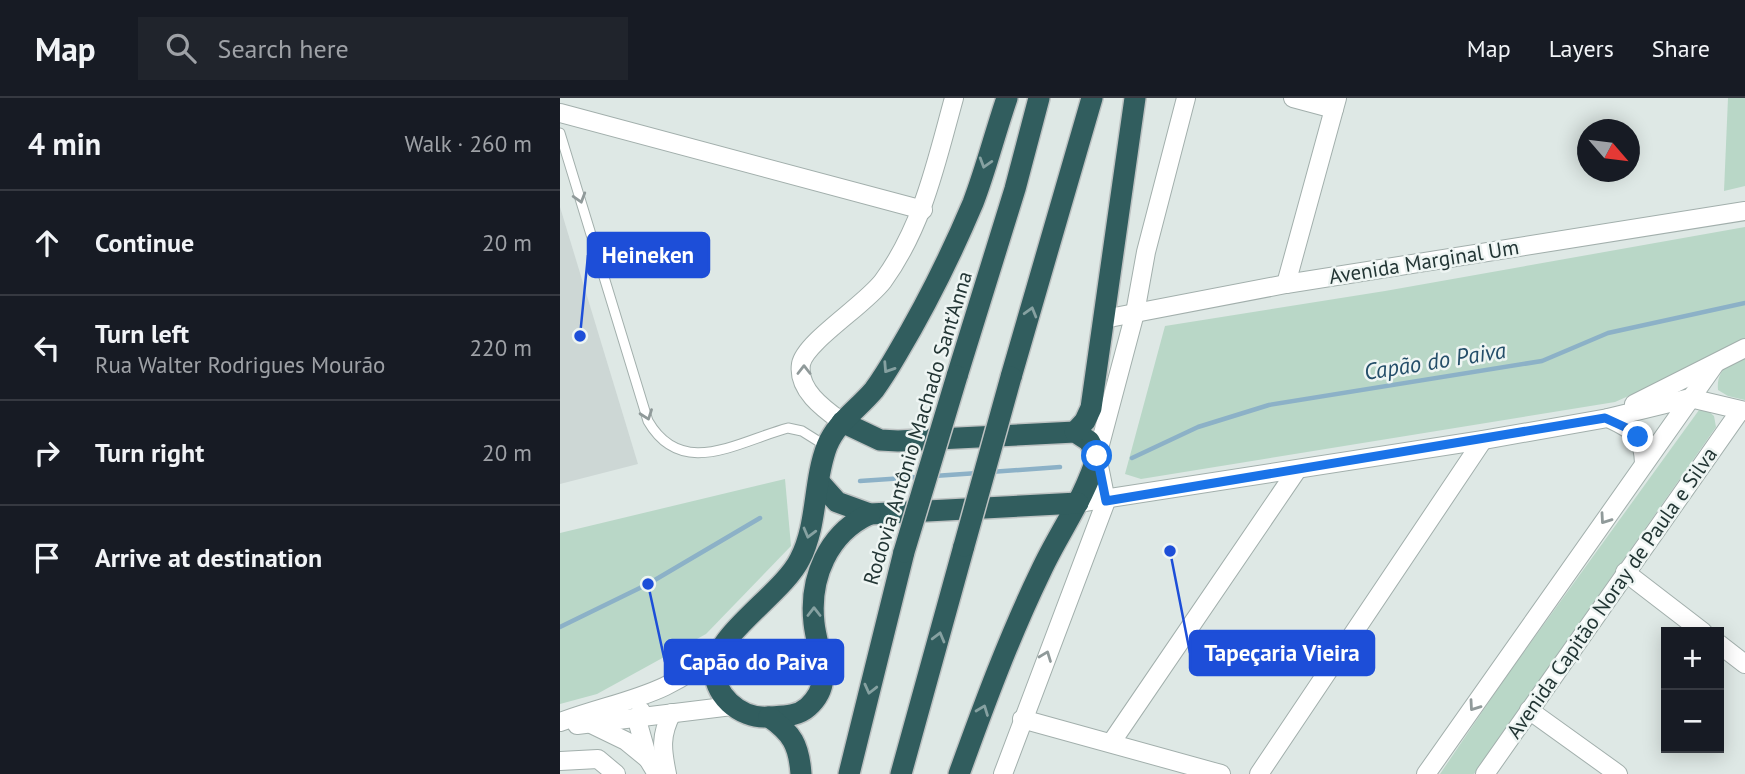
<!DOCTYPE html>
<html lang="en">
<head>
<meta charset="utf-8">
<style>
  :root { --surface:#171b24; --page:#20242c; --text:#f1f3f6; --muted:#9ea1a6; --line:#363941 }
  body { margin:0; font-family:"PT Sans",sans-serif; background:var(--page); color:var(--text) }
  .controls { position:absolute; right:21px; bottom:21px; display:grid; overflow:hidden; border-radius:0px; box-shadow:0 4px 18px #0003 }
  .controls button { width:63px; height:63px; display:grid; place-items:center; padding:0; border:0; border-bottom:2px solid var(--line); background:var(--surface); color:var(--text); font:35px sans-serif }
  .compass { position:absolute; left:1017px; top:21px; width:63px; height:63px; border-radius:50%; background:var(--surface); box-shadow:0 4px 18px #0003; rotate:118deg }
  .stop { position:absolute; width:21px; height:21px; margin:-16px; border:5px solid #1a73e8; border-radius:50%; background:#fff }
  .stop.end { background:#1a73e8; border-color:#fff; box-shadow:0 2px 7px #0008 }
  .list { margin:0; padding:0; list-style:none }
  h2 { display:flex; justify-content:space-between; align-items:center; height:91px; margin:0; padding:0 28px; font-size:30px }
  h2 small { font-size:23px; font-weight:400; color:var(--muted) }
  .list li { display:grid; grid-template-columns:46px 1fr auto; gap:21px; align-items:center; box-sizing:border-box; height:105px; padding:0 28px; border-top:2px solid var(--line) }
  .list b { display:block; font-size:26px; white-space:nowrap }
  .list p { margin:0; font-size:23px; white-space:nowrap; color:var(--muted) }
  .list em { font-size:23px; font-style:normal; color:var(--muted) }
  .icon { flex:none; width:38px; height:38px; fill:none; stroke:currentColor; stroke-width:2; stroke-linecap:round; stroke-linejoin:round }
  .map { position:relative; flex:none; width:1185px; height:676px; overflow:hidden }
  header { display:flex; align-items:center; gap:42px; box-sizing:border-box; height:98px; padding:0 35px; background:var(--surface); border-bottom:2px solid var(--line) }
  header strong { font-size:33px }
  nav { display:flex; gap:38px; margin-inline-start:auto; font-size:24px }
  .search { width:490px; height:63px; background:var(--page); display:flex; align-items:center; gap:18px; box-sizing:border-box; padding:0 24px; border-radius:0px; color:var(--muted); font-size:26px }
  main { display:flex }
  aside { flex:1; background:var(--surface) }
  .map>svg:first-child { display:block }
  .built { fill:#cdd7d5 }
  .green { fill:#b9d7c7 }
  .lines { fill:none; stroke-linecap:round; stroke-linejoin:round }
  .stream { stroke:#8cb1c7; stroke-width:4.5 }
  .service-casing { stroke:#a2afac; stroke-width:11 }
  .minor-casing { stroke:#a2afac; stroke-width:20 }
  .motorway-casing { stroke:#bdc2c2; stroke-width:24 }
  .service { stroke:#fff; stroke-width:9 }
  .minor { stroke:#fff; stroke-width:18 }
  .motorway { stroke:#315d5e; stroke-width:21 }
  .motorway-bridge-casing { stroke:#bdc2c2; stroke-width:24; stroke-linecap:butt }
  .motorway-bridge { stroke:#315d5e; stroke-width:21 }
  .oneway { stroke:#86a1a1 }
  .oneway2 { stroke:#909a9a }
  .route { stroke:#1a73e8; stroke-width:9 }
  .labels { text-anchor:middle; stroke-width:5; stroke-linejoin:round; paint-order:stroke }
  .street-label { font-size:21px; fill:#223534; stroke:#eef5f3 }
  .water-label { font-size:23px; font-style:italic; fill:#244e69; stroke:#eef5f3 }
  .leader { fill:none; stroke:#1d4ed8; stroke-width:2.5 }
  .callout-dot { fill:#1d4ed8; stroke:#eef5f3; stroke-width:2.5 }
  .callout { fill:#1d4ed8; stroke:#1d4ed8; stroke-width:2.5 }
  .callout-label { font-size:23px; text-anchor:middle; font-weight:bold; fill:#fff }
</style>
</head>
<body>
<header>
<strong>Map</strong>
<div class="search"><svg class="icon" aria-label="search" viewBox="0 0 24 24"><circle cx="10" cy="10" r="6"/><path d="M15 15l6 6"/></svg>Search here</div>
<nav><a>Map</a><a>Layers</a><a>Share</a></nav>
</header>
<main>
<aside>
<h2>4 min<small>Walk · 260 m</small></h2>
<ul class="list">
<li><svg class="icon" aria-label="ahead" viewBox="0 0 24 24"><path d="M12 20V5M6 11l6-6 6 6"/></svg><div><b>Continue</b></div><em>20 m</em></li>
<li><svg class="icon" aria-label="left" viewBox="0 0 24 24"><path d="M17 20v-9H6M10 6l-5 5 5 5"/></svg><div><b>Turn left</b><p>Rua Walter Rodrigues Mourão</p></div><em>220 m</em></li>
<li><svg class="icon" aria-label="right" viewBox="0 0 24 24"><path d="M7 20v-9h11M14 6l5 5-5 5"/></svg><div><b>Turn right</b></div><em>20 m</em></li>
<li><svg class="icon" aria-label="arrive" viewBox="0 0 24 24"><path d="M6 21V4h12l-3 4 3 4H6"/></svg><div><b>Arrive at destination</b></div></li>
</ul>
</aside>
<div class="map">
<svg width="1185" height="676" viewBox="0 0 1185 676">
  <rect width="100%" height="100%" fill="#dee8e5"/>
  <polygon class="built" points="0,109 78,366 0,386"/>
  <g class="green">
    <polygon points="1168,0 1185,0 1185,88 1164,93"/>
    <polygon points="1185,129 1185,246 1055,304 581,381 565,376 605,228 825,193"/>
    <path d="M1185,258V302L1168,298L1158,292C1156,272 1169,265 1185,258Z"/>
    <polygon points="1139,312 1147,312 1154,318 1156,329 914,676 880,676 945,580"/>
    <polygon points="225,381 231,448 146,536 37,596 0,606 0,435"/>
  </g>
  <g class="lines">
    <g class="stream">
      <polyline points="572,360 638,329 709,307 982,263 1048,235 1185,205"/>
      <polyline points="430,374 500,369"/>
      <polyline points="374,378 418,375"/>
      <polyline points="300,383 359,379"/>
      <polyline points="0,529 88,486 200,420"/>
    </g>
    <defs>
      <path id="service" d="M0,35L88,323C122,382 179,343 228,330L242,333L266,348"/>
      <g id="minor">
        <polyline points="733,0 774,11"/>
        <polyline points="0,15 363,112"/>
        <polyline points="726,186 777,0"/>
        <polyline points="544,221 726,186 1185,113"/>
        <polyline points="1074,306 1185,250"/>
        <path d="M1048,320C1073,332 1083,336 1084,365"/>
        <path d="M282,324C264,311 237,292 241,266C245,244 305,207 323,183C363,128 376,65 394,0"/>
        <polyline points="518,405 923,342 1048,320 1130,300 1185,313"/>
        <polyline points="1065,474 1143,534"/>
        <polyline points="1159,546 1185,566"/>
        <polyline points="969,612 1058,676"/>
        <polyline points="81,613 77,622 88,661 97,676"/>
        <polyline points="462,621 661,676"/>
        <path d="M0,624C66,600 108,600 162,548"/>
        <polyline points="17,627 172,608"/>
        <polyline points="33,627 66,643 88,661"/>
        <polyline points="551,645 737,372"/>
        <polyline points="0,663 38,661 56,676"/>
        <path d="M107,676C102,652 100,637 112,615"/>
        <polyline points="443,676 546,403 537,358 575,215 586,154 626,0"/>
        <polyline points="699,676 923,342"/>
        <polyline points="866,676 1155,266"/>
        <polyline points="925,676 1180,313"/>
      </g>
      <g id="motorway">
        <polyline points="397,278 455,91 479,0"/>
        <polyline points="451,279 532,0"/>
        <path d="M282,324L320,342L338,343L515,334L529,343L537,358C525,400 499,434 481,473C449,539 424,607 399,676"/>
        <polyline points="515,334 525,323 531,310 575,0"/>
        <polyline points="260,385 277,404 310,416 518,405"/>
        <path d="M310,416C268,435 249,480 254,525C257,555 276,584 248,609C237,619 222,618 208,619C180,621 151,596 155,567C159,534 224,494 240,461C258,426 253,384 267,348C276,325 298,311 314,292C322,281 330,268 337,256C365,209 391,157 413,105C426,71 435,35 447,0"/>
        <path d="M209,619C232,635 239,647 241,676"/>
        <polyline points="289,676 344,454"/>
        <polyline points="341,676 404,448"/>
      </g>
    </defs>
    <use href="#service" class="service-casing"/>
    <use href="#minor" class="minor-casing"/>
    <use href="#motorway" class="motorway-casing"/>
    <use href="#service" class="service"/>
    <use href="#minor" class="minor"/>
    <use href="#motorway" class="motorway"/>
    <defs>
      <g id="motorway-bridge">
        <polyline points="404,448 451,279"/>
        <polyline points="344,454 397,278"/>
      </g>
    </defs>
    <use href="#motorway-bridge" class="motorway-bridge-casing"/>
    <use href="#motorway-bridge" class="motorway-bridge"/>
  </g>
  <defs><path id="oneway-chevron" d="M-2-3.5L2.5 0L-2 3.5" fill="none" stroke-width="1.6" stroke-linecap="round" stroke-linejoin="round" transform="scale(1.75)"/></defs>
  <g class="oneway">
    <use href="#oneway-chevron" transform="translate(425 65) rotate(107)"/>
    <use href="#oneway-chevron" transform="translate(471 214) rotate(-74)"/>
    <use href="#oneway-chevron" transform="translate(328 270) rotate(123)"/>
    <use href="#oneway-chevron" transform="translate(249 435) rotate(105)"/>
    <use href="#oneway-chevron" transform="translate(254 514) rotate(-90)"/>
    <use href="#oneway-chevron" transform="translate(379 539) rotate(-75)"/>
    <use href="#oneway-chevron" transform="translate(310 591) rotate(104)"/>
    <use href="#oneway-chevron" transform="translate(423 612) rotate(-69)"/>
  </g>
  <g class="oneway2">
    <use href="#oneway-chevron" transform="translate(20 100) rotate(73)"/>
    <use href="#oneway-chevron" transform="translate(244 272) rotate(-90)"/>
    <use href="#oneway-chevron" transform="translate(87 317) rotate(70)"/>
    <use href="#oneway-chevron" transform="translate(1045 421) rotate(125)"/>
    <use href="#oneway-chevron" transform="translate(486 558) rotate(-69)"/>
    <use href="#oneway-chevron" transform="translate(914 608) rotate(125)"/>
  </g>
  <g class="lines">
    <polyline class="route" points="537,358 546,403 1045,320 1069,331 1078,339"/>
  </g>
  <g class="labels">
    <g class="street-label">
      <text transform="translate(864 164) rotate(-9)" y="7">Avenida Marginal Um</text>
      <text transform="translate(358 330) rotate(-73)" y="7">Rodovia Antônio Machado Sant'Anna</text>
      <text transform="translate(1052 495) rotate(-55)" y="7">Avenida Capitão Noray de Paula e Silva</text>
    </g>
    <g class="water-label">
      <text transform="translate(875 263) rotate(-9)" y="8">Capão do Paiva</text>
    </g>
  </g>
  <path class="leader" d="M20 238L28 157M610 453L630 555M88 486L105 564"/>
  <g class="callout-dot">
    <circle cx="20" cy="238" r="7"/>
    <circle cx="610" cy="453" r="7"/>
    <circle cx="88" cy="486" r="7"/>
  </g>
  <g class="callout">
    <rect x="28" y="135" width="121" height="44" rx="7"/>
    <rect x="630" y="533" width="184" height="44" rx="7"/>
    <rect x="105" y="542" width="178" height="44" rx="7"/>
  </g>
  <g class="callout-label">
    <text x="88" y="165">Heineken</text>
    <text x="722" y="563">Tapeçaria Vieira</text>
    <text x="194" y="572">Capão do Paiva</text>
  </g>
</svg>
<div class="controls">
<button>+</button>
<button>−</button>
</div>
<svg class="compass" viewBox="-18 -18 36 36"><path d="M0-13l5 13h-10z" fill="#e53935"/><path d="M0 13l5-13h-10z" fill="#9ea1a6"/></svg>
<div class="stop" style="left:537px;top:358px"></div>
<div class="stop end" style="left:1078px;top:339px"></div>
</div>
</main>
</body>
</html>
